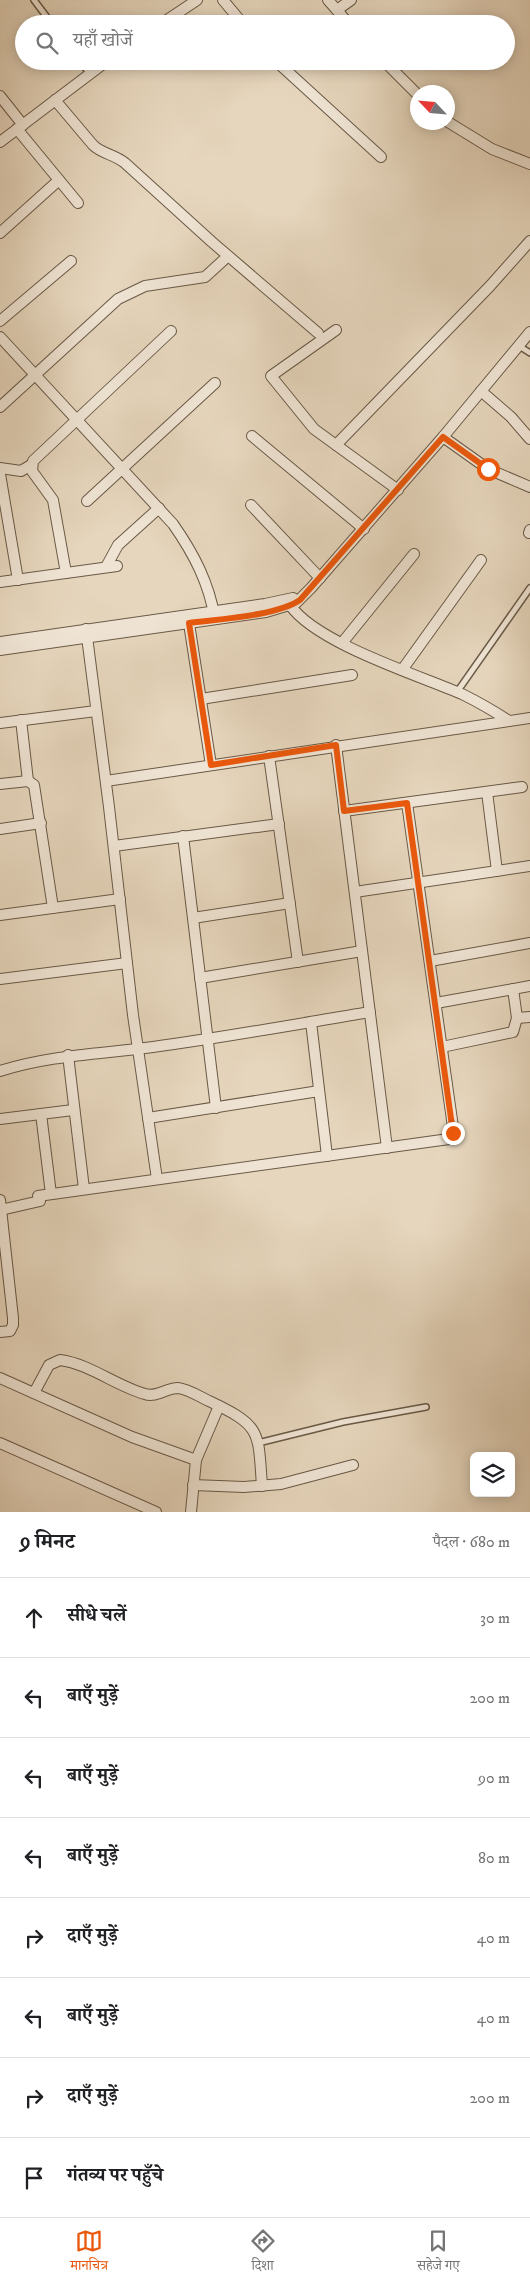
<!DOCTYPE html>
<html lang="hi">
<head>
<meta charset="utf-8">
<style>
  :root { --surface:#fff; --page:#f2f2f2; --text:#202124; --muted:#757577; --line:#e0e0e0; --accent:#ea580c }
  body { margin:0; font-family:"IM FELL DW Pica","Noto Serif Devanagari",serif; background:var(--page); color:var(--text) }
  .controls { position:absolute; right:15px; bottom:15px; display:grid; overflow:hidden; border-radius:8px; box-shadow:0 2px 12px #0003 }
  .controls button { width:45px; height:45px; display:grid; place-items:center; padding:0; border:0; border-bottom:1px solid var(--line); background:var(--surface); color:var(--text); font:25px sans-serif }
  .compass { position:absolute; left:410px; top:85px; width:45px; height:45px; border-radius:50%; background:var(--surface); box-shadow:0 2px 12px #0003; rotate:296deg }
  .stop { position:absolute; width:15px; height:15px; margin:-11px; border:4px solid #ea580c; border-radius:50%; background:#fff }
  .stop.end { background:#ea580c; border-color:#fff; box-shadow:0 1px 5px #0008 }
  .list { margin:0; padding:0; list-style:none }
  h2 { display:flex; justify-content:space-between; align-items:center; height:65px; margin:0; padding:0 20px; font-size:21px }
  h2 small { font-size:16px; font-weight:400; color:var(--muted) }
  .list li { display:grid; grid-template-columns:32px 1fr auto; gap:15px; align-items:center; box-sizing:border-box; height:80px; padding:0 20px; border-top:1px solid var(--line) }
  .list b { display:block; font-size:19px; white-space:nowrap }
  .list em { font-size:16px; font-style:normal; color:var(--muted) }
  .icon { flex:none; width:28px; height:28px; fill:none; stroke:currentColor; stroke-width:2; stroke-linecap:round; stroke-linejoin:round }
  .map { position:relative; flex:none; width:530px; height:1512px; overflow:hidden }
  .search { position:absolute; background:var(--surface); box-shadow:0 2px 12px #0003; left:15px; right:15px; top:15px; height:55px; display:flex; align-items:center; gap:12px; box-sizing:border-box; padding:0 18px; border-radius:28px; color:var(--muted); font-size:19px }
  .sheet { height:705px; background:var(--surface) }
  nav { display:flex; justify-content:space-around; align-items:center; box-sizing:border-box; height:70px; border-top:1px solid var(--line); background:var(--surface); font-size:14px; color:var(--muted) }
  nav a { display:grid; justify-items:center; gap:2px }
  nav .on { color:var(--accent) }
  .map>svg:first-child { display:block }
  .lines { fill:none; stroke-linecap:round; stroke-linejoin:round }
  .service-casing { stroke:#695946; stroke-width:8 }
  .minor-casing { stroke:#695946; stroke-width:12 }
  .service { stroke:#efe4d4; stroke-width:5 }
  .minor { stroke:#efe4d4; stroke-width:10 }
  .route { stroke:#ea580c; stroke-width:6 }
</style>
</head>
<body>
<div class="map">
<svg width="530" height="1512" viewBox="0 0 530 1512">
  <rect width="100%" height="100%" fill="#e6d6bd"/>
  <filter id="stains"><feTurbulence type="fractalNoise" baseFrequency=".004" numOctaves="4"/><feColorMatrix values="0 0 0 0 .2 0 0 0 0 .09 0 0 0 0 .02 0 0 0 .5 -.17"/></filter>
  <radialGradient id="worn" r=".72"><stop offset=".6" stop-color="#630" stop-opacity="0"/><stop offset="1" stop-color="#630" stop-opacity=".3"/></radialGradient>
  <g class="lines">
    <defs>
      <g id="service">
        <polyline points="34,0 52,24"/>
        <polyline points="80,61 90,74"/>
        <polyline points="519,346 530,353"/>
        <polyline points="457,692 530,588"/>
        <polyline points="258,1443 343,1422 426,1407"/>
      </g>
      <g id="minor">
        <polyline points="223,0 243,24"/>
        <polyline points="328,0 349,24"/>
        <polyline points="337,10 351,0"/>
        <polyline points="161,24 197,0"/>
        <polyline points="276,61 381,157"/>
        <polyline points="384,61 418,95"/>
        <polyline points="0,96 23,125"/>
        <path d="M55,100L93,145C102,154 114,154 125,163L212,242L318,333"/>
        <polyline points="448,122 492,149 530,164"/>
        <polyline points="17,129 78,203"/>
        <polyline points="0,142 107,61"/>
        <polyline points="0,233 59,180"/>
        <polyline points="0,321 71,261"/>
        <polyline points="336,330 271,376 314,429 398,490"/>
        <path d="M0,337L173,524C194,554 209,583 215,619"/>
        <polyline points="481,391 511,417 530,439"/>
        <polyline points="0,407 118,299 145,286 205,277 228,256"/>
        <polyline points="252,436 364,529"/>
        <polyline points="443,437 488,469 530,487"/>
        <polyline points="336,445 490,286 530,241"/>
        <polyline points="0,468 21,471 31,465"/>
        <polyline points="0,474 18,580"/>
        <polyline points="87,501 215,383"/>
        <polyline points="251,505 320,578"/>
        <polyline points="529,533 530,530"/>
        <polyline points="106,567 118,545 159,508"/>
        <polyline points="66,573 53,500 32,471 33,461 171,331"/>
        <polyline points="0,582 117,566"/>
        <path d="M290,605C316,643 418,675 462,694C478,702 494,711 509,721"/>
        <polyline points="188,617 211,765"/>
        <polyline points="86,629 109,807 133,1015 157,1179"/>
        <polyline points="0,642 265,604 293,598"/>
        <polyline points="342,643 414,554"/>
        <polyline points="0,650 266,612 296,603 311,588 443,437 530,332"/>
        <polyline points="402,670 481,560"/>
        <polyline points="201,699 352,675"/>
        <polyline points="21,720 28,781"/>
        <polyline points="0,723 96,711"/>
        <polyline points="336,745 387,1148"/>
        <polyline points="269,756 298,962"/>
        <polyline points="106,781 530,718"/>
        <polyline points="0,784 28,781 34,785 53,908"/>
        <polyline points="487,792 497,871"/>
        <polyline points="344,811 522,787"/>
        <polyline points="0,829 41,823"/>
        <polyline points="183,836 216,1108"/>
        <polyline points="114,846 279,824"/>
        <polyline points="355,892 530,866"/>
        <polyline points="0,915 120,899"/>
        <polyline points="193,918 290,903"/>
        <polyline points="430,961 530,943"/>
        <polyline points="200,978 362,951"/>
        <polyline points="0,979 127,963"/>
        <polyline points="436,1003 530,986"/>
        <polyline points="517,1018 530,1017"/>
        <polyline points="311,1022 327,1156"/>
        <polyline points="442,1047 513,1032 517,1018 513,989"/>
        <polyline points="68,1055 84,1189"/>
        <path d="M0,1071C50,1055 101,1054 153,1047C226,1037 298,1024 370,1012"/>
        <polyline points="41,1114 51,1194"/>
        <polyline points="148,1118 319,1091"/>
        <polyline points="0,1119 73,1110"/>
        <polyline points="38,1196 449,1139 453,1127 407,803"/>
        <polyline points="0,1200 13,1318 13,1325 10,1331 0,1332"/>
        <polyline points="1,1210 40,1201"/>
        <polyline points="0,1378 132,1437 196,1460"/>
        <path d="M34,1393L49,1365L60,1360C90,1364 116,1386 145,1394C156,1398 166,1388 178,1388C188,1389 200,1397 209,1401C262,1426 258,1431 262,1486"/>
        <polyline points="0,1443 156,1512"/>
        <polyline points="193,1485 244,1487 281,1484 353,1465"/>
        <polyline points="191,1512 196,1460 219,1406"/>
      </g>
    </defs>
    <use href="#service" class="service-casing"/>
    <use href="#minor" class="minor-casing"/>
    <use href="#service" class="service"/>
    <use href="#minor" class="minor"/>
  </g>
  <g class="lines">
    <path class="route" d="M453,1133L407,803L344,811L336,745L211,765L189,623C219,619 276,616 300,600L443,437L488,469"/>
  </g>
  <rect width="100%" height="100%" filter="url(#stains)"/>
  <rect width="100%" height="100%" fill="url(#worn)"/>
</svg>
<div class="controls">
<button><svg class="icon" aria-label="layers" viewBox="0 0 24 24"><path d="M12 4l9 5-9 5-9-5zM3 14l9 5 9-5"/></svg></button>
</div>
<svg class="compass" viewBox="-18 -18 36 36"><path d="M0-13l5 13h-10z" fill="#e53935"/><path d="M0 13l5-13h-10z" fill="#757577"/></svg>
<div class="stop" style="left:488px;top:469px"></div>
<div class="stop end" style="left:453px;top:1133px"></div>
<div class="search"><svg class="icon" aria-label="search" viewBox="0 0 24 24"><circle cx="10" cy="10" r="6"/><path d="M15 15l6 6"/></svg>यहाँ खोजें</div>
</div>
<section class="sheet">
<h2>9 मिनट<small>पैदल · 680 m</small></h2>
<ul class="list">
<li><svg class="icon" aria-label="ahead" viewBox="0 0 24 24"><path d="M12 20V5M6 11l6-6 6 6"/></svg><div><b>सीधे चलें</b></div><em>30 m</em></li>
<li><svg class="icon" aria-label="left" viewBox="0 0 24 24"><path d="M17 20v-9H6M10 6l-5 5 5 5"/></svg><div><b>बाएँ मुड़ें</b></div><em>200 m</em></li>
<li><svg class="icon" aria-label="left" viewBox="0 0 24 24"><path d="M17 20v-9H6M10 6l-5 5 5 5"/></svg><div><b>बाएँ मुड़ें</b></div><em>90 m</em></li>
<li><svg class="icon" aria-label="left" viewBox="0 0 24 24"><path d="M17 20v-9H6M10 6l-5 5 5 5"/></svg><div><b>बाएँ मुड़ें</b></div><em>80 m</em></li>
<li><svg class="icon" aria-label="right" viewBox="0 0 24 24"><path d="M7 20v-9h11M14 6l5 5-5 5"/></svg><div><b>दाएँ मुड़ें</b></div><em>40 m</em></li>
<li><svg class="icon" aria-label="left" viewBox="0 0 24 24"><path d="M17 20v-9H6M10 6l-5 5 5 5"/></svg><div><b>बाएँ मुड़ें</b></div><em>40 m</em></li>
<li><svg class="icon" aria-label="right" viewBox="0 0 24 24"><path d="M7 20v-9h11M14 6l5 5-5 5"/></svg><div><b>दाएँ मुड़ें</b></div><em>200 m</em></li>
<li><svg class="icon" aria-label="arrive" viewBox="0 0 24 24"><path d="M6 21V4h12l-3 4 3 4H6"/></svg><div><b>गंतव्य पर पहुँचे</b></div></li>
</ul>
</section>
<nav>
<a class="on"><svg class="icon" aria-label="map" viewBox="0 0 24 24"><path d="M3 6l6-2 6 2 6-2v14l-6 2-6-2-6 2zM9 4v14M15 6v14"/></svg>मानचित्र</a>
<a><svg class="icon" aria-label="directions" viewBox="0 0 24 24"><path d="M12 3l9 9-9 9-9-9zM9 14v-3h6M13 9l2 2-2 2"/></svg>दिशा</a>
<a><svg class="icon" aria-label="saved" viewBox="0 0 24 24"><path d="M7 4h10v16l-5-4-5 4z"/></svg>सहेजे गए</a>
</nav>
</body>
</html>
